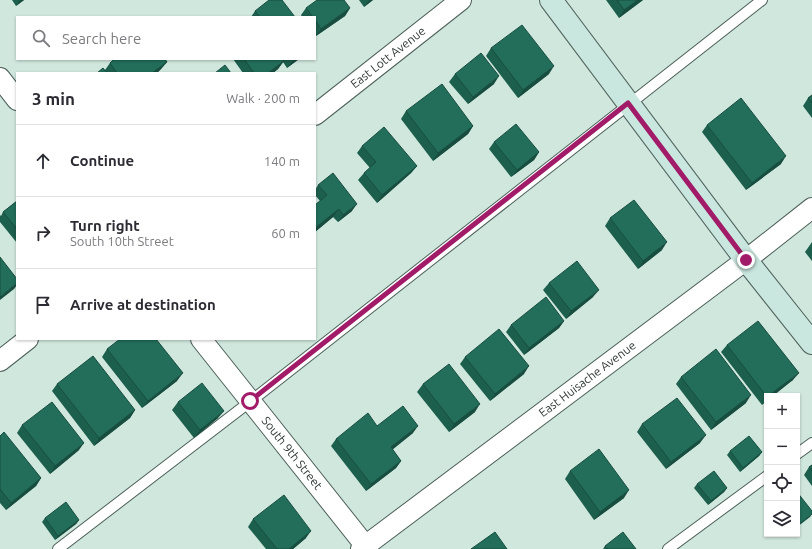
<!DOCTYPE html>
<html lang="en">
<head>
<meta charset="utf-8">
<style>
  :root { --surface:#fff; --page:#f7f7f7; --text:#2b2b33; --muted:#7c7c81; --line:#e1e1e2 }
  body { margin:0; font-family:Ubuntu,sans-serif; background:var(--page); color:var(--text) }
  .controls { position:absolute; right:12px; bottom:12px; display:grid; overflow:hidden; border-radius:0px; box-shadow:0 1px 3px #0004 }
  .controls button { width:36px; height:36px; display:grid; place-items:center; padding:0; border:0; border-bottom:1px solid var(--line); background:var(--surface); color:var(--text); font:20px sans-serif }
  .stop { position:absolute; width:12px; height:12px; margin:-9px; border:3px solid #a11b68; border-radius:50%; background:#fff }
  .stop.end { background:#a11b68; border-color:#fff; box-shadow:0 1px 4px #0008 }
  .list { margin:0; padding:0; list-style:none }
  h2 { display:flex; justify-content:space-between; align-items:center; height:52px; margin:0; padding:0 16px; font-size:17px }
  h2 small { font-size:13px; font-weight:400; color:var(--muted) }
  .list li { display:grid; grid-template-columns:26px 1fr auto; gap:12px; align-items:center; box-sizing:border-box; height:72px; padding:0 16px; border-top:1px solid var(--line) }
  .list b { display:block; font-size:15px; white-space:nowrap }
  .list p { margin:0; font-size:13px; white-space:nowrap; color:var(--muted) }
  .list em { font-size:13px; font-style:normal; color:var(--muted) }
  .icon { flex:none; width:22px; height:22px; fill:none; stroke:currentColor; stroke-width:2; stroke-linecap:round; stroke-linejoin:round }
  .map { position:relative; flex:none; width:812px; height:549px; overflow:hidden }
  .search { position:absolute; background:var(--surface); box-shadow:0 1px 3px #0004; left:16px; top:16px; width:300px; height:44px; display:flex; align-items:center; gap:10px; box-sizing:border-box; padding:0 14px; border-radius:0px; color:var(--muted); font-size:15px }
  .panel { position:absolute; background:var(--surface); box-shadow:0 1px 3px #0004; left:16px; top:72px; width:300px; height:268px; border-radius:0px }
  .map>svg:first-child { display:block }
  .lines { fill:none; stroke-linecap:round; stroke-linejoin:round }
  .lane-casing { stroke:#4d605a; stroke-width:12 }
  .street-casing { stroke:#4d605a; stroke-width:22 }
  .secondary-casing { stroke:#4d605a; stroke-width:24 }
  .lane { stroke:#fff; stroke-width:10 }
  .street { stroke:#fff; stroke-width:20 }
  .secondary { stroke:#cae7df; stroke-width:22 }
  .wall { fill:#1d5f4d }
  .shaded-wall { fill:#184d3f }
  .building { fill:#226e5a; stroke:#184d3f }
  .route { stroke:#a11b68; stroke-width:5 }
  .labels { text-anchor:middle; stroke-width:4; stroke-linejoin:round; paint-order:stroke }
  .street-label { font-size:12px; fill:#303936; stroke:#d0e7de }
</style>
</head>
<body>
<div class="map">
<svg width="812" height="549" viewBox="0 0 812 549">
  <rect width="100%" height="100%" fill="#d0e7de"/>
  <g class="lines">
    <defs>
      <g id="lane">
        <polyline points="797,454 812,443"/>
        <polyline points="58,549 251,401 762,0"/>
        <polyline points="668,549 767,476"/>
      </g>
      <g id="street">
        <polyline points="0,78 17,100"/>
        <path id="s1" d="M315,115L461,0"/>
        <path id="s2" d="M201,339L368,549"/>
        <polyline points="0,361 28,339"/>
        <path id="s3" d="M361,549L746,260L812,208"/>
      </g>
      <polyline id="secondary" points="551,0 746,260 812,343"/>
    </defs>
    <use href="#lane" class="lane-casing"/>
    <use href="#street" class="street-casing"/>
    <use href="#secondary" class="secondary-casing"/>
    <use href="#lane" class="lane"/>
    <use href="#street" class="street"/>
    <use href="#secondary" class="secondary"/>
  </g>
  <g class="wall">
    <polygon points="12,0 24,0 16,6"/>
    <polygon points="359,0 373,0 364,7"/>
    <polygon points="606,0 643,0 619,18"/>
    <polygon points="306,8 350,8 345,16 316,36 315,35 315,17 302,17 301,15"/>
    <polygon points="255,11 295,17 251,17"/>
    <polygon points="491,48 549,74 518,98 486,56"/>
    <polygon points="233,59 299,59 287,68 283,62 278,69 273,73 243,73"/>
    <polygon points="167,62 161,69 157,73 97,73 105,70 110,63"/>
    <polygon points="455,74 494,84 468,104 449,82"/>
    <polygon points="812,95 812,118 803,106 808,98"/>
    <polygon points="406,111 473,126 468,134 433,161 401,119"/>
    <polygon points="707,125 781,164 746,190 702,132"/>
    <polygon points="494,142 539,152 534,160 511,177 489,149"/>
    <polygon points="362,146 417,166 411,173 377,203 358,180 364,173 370,168 357,153"/>
    <polygon points="318,185 352,211 338,222 333,217 315,232 315,205 320,201 315,195 315,190"/>
    <polygon points="17,201 17,243 0,222 0,215 1,216 3,212"/>
    <polygon points="610,218 662,250 638,269 605,226"/>
    <polygon points="812,242 812,261 805,252"/>
    <polygon points="549,283 593,297 566,319 543,290"/>
    <polygon points="564,321 559,328 524,355 506,332 511,325"/>
    <polygon points="727,345 793,380 767,396 767,400 762,405 721,352"/>
    <polygon points="107,349 177,381 142,408 102,357"/>
    <polygon points="465,357 524,374 490,401 460,364"/>
    <polygon points="681,377 746,403 711,430 676,384"/>
    <polygon points="57,384 135,410 130,418 94,446 52,391"/>
    <polygon points="423,384 475,412 449,432 417,392"/>
    <polygon points="178,402 218,418 194,438 172,410"/>
    <polygon points="642,424 700,443 666,469 637,432"/>
    <polygon points="22,425 79,450 50,474 17,433"/>
    <polygon points="377,426 413,433 392,449 401,461 396,468 366,491 331,446 336,439"/>
    <polygon points="0,436 41,478 36,486 6,510 0,503"/>
    <polygon points="730,451 762,452 759,456 740,472 727,455"/>
    <polygon points="812,465 812,486 804,475 809,467"/>
    <polygon points="570,471 624,498 594,520 565,479"/>
    <polygon points="697,484 727,488 724,492 708,505 694,488"/>
    <polygon points="767,501 767,509 764,505"/>
    <polygon points="45,518 79,520 76,524 55,540 42,522"/>
    <polygon points="253,519 306,538 293,549 266,549 248,527"/>
    <polygon points="605,546 636,549 603,549"/>
  </g>
  <g class="shaded-wall">
    <polygon points="20,0 24,0 16,6"/>
    <polygon points="369,0 373,0 364,7"/>
    <polygon points="638,0 643,0 619,18 624,10"/>
    <polygon points="350,8 345,16 316,36 321,29"/>
    <polygon points="294,59 299,59 287,68 293,60"/>
    <polygon points="284,61 278,69 273,73 268,73"/>
    <polygon points="167,62 161,69 157,73 152,73"/>
    <polygon points="554,66 549,74 518,98 523,90"/>
    <polygon points="499,76 494,84 468,104 473,97"/>
    <polygon points="473,126 468,134 433,161 438,153"/>
    <polygon points="539,152 534,160 511,177 517,170"/>
    <polygon points="786,156 781,164 746,190 752,183"/>
    <polygon points="417,166 411,173 377,203 382,195"/>
    <polygon points="357,204 352,211 338,222 343,215"/>
    <polygon points="339,209 333,217 315,232 315,228"/>
    <polygon points="667,242 662,250 638,269 643,261"/>
    <polygon points="17,283 17,285 14,289 0,300 0,297"/>
    <polygon points="599,290 593,297 566,319 571,311"/>
    <polygon points="564,321 559,328 524,355 529,348"/>
    <polygon points="529,366 524,374 490,401 495,394"/>
    <polygon points="183,373 177,381 142,408 148,401"/>
    <polygon points="799,373 793,380 773,396 768,396"/>
    <polygon points="751,395 746,403 711,430 716,422"/>
    <polygon points="767,397 767,400 762,405"/>
    <polygon points="480,404 475,412 449,432 454,424"/>
    <polygon points="135,410 130,418 94,446 99,438"/>
    <polygon points="224,411 218,418 194,438 200,430"/>
    <polygon points="418,426 413,433 386,455 391,447"/>
    <polygon points="706,435 700,443 666,469 671,462"/>
    <polygon points="84,443 79,450 50,474 55,466"/>
    <polygon points="762,452 759,456 740,472 743,468"/>
    <polygon points="401,461 396,468 366,491 371,484"/>
    <polygon points="41,478 36,486 6,510 11,503"/>
    <polygon points="727,488 724,492 708,505 711,501"/>
    <polygon points="629,490 624,498 594,520 600,512"/>
    <polygon points="812,514 810,517 797,527 797,526"/>
    <polygon points="79,520 76,524 55,540 58,536"/>
    <polygon points="311,531 306,538 293,549 289,549"/>
  </g>
  <g class="building">
    <polygon points="269,0 282,0 295,17 260,17 255,11"/>
    <polygon points="317,0 344,0 350,8 321,29 315,20 315,17 313,17 306,8"/>
    <polygon points="617,0 638,0 624,10"/>
    <polygon points="522,25 554,66 523,90 491,48"/>
    <polygon points="481,53 499,76 473,97 455,74"/>
    <polygon points="114,59 165,59 167,62 152,73 117,73 110,63"/>
    <polygon points="244,59 282,59 284,61 268,73 254,73"/>
    <polygon points="225,65 231,73 215,73"/>
    <polygon points="103,68 107,73 97,73"/>
    <polygon points="442,84 473,126 438,153 406,111"/>
    <polygon points="812,95 812,103 808,98"/>
    <polygon points="741,98 786,156 752,183 707,125"/>
    <polygon points="516,124 539,152 517,170 494,142"/>
    <polygon points="384,127 417,166 382,195 364,173 376,162 362,146"/>
    <polygon points="333,173 357,204 343,215 339,209 315,228 315,205 327,195 318,185"/>
    <polygon points="634,200 667,242 643,261 610,218"/>
    <polygon points="17,201 17,229 3,212"/>
    <polygon points="0,257 17,279 17,283 0,297"/>
    <polygon points="577,261 599,290 571,311 549,283"/>
    <polygon points="546,297 564,321 529,348 511,325"/>
    <polygon points="758,321 799,373 768,396 767,396 767,397 727,345"/>
    <polygon points="499,329 529,366 495,394 465,357"/>
    <polygon points="120,339 156,339 183,373 148,401 107,349"/>
    <polygon points="716,349 751,395 716,422 681,377"/>
    <polygon points="93,356 135,410 99,438 57,384"/>
    <polygon points="449,364 480,404 454,424 423,384"/>
    <polygon points="202,383 224,411 200,430 178,402"/>
    <polygon points="677,398 706,435 671,462 642,424"/>
    <polygon points="52,402 84,443 55,466 22,425"/>
    <polygon points="403,406 418,426 391,447 401,461 371,484 336,439 368,413 377,426"/>
    <polygon points="4,432 41,478 11,503 0,489 0,436"/>
    <polygon points="749,436 762,452 743,468 730,451"/>
    <polygon points="599,449 629,490 600,512 570,471"/>
    <polygon points="812,465 812,471 809,467"/>
    <polygon points="714,471 727,488 711,501 697,484"/>
    <polygon points="797,492 812,511 812,514 797,526"/>
    <polygon points="284,495 311,531 289,549 277,549 253,519"/>
    <polygon points="66,502 79,520 58,536 45,518"/>
    <polygon points="495,532 507,549 471,549"/>
    <polygon points="623,532 636,549 607,549 605,546"/>
  </g>
  <g class="lines">
    <polyline class="route" points="250,401 628,103 746,260"/>
  </g>
  <g class="labels">
    <g class="street-label">
      <text dy="4" stroke="none"><textPath href="#s1" startOffset="93">East Lott Avenue</textPath></text>
      <text dy="4" stroke="none"><textPath href="#s3" startOffset="283">East Huisache Avenue</textPath></text>
      <text dy="4" stroke="none"><textPath href="#s2" startOffset="146">South 9th Street</textPath></text>
    </g>
  </g>
</svg>
<div class="controls">
<button>+</button>
<button>−</button>
<button><svg class="icon" aria-label="locate" viewBox="0 0 24 24"><circle cx="12" cy="12" r="6"/><path d="M12 2v4M12 18v4M2 12h4M18 12h4"/></svg></button>
<button><svg class="icon" aria-label="layers" viewBox="0 0 24 24"><path d="M12 4l9 5-9 5-9-5zM3 14l9 5 9-5"/></svg></button>
</div>
<div class="stop" style="left:250px;top:401px"></div>
<div class="stop end" style="left:746px;top:260px"></div>
<div class="search"><svg class="icon" aria-label="search" viewBox="0 0 24 24"><circle cx="10" cy="10" r="6"/><path d="M15 15l6 6"/></svg>Search here</div>
<section class="panel">
<h2>3 min<small>Walk · 200 m</small></h2>
<ul class="list">
<li><svg class="icon" aria-label="ahead" viewBox="0 0 24 24"><path d="M12 20V5M6 11l6-6 6 6"/></svg><div><b>Continue</b></div><em>140 m</em></li>
<li><svg class="icon" aria-label="right" viewBox="0 0 24 24"><path d="M7 20v-9h11M14 6l5 5-5 5"/></svg><div><b>Turn right</b><p>South 10th Street</p></div><em>60 m</em></li>
<li><svg class="icon" aria-label="arrive" viewBox="0 0 24 24"><path d="M6 21V4h12l-3 4 3 4H6"/></svg><div><b>Arrive at destination</b></div></li>
</ul>
</section>
</div>
</body>
</html>
